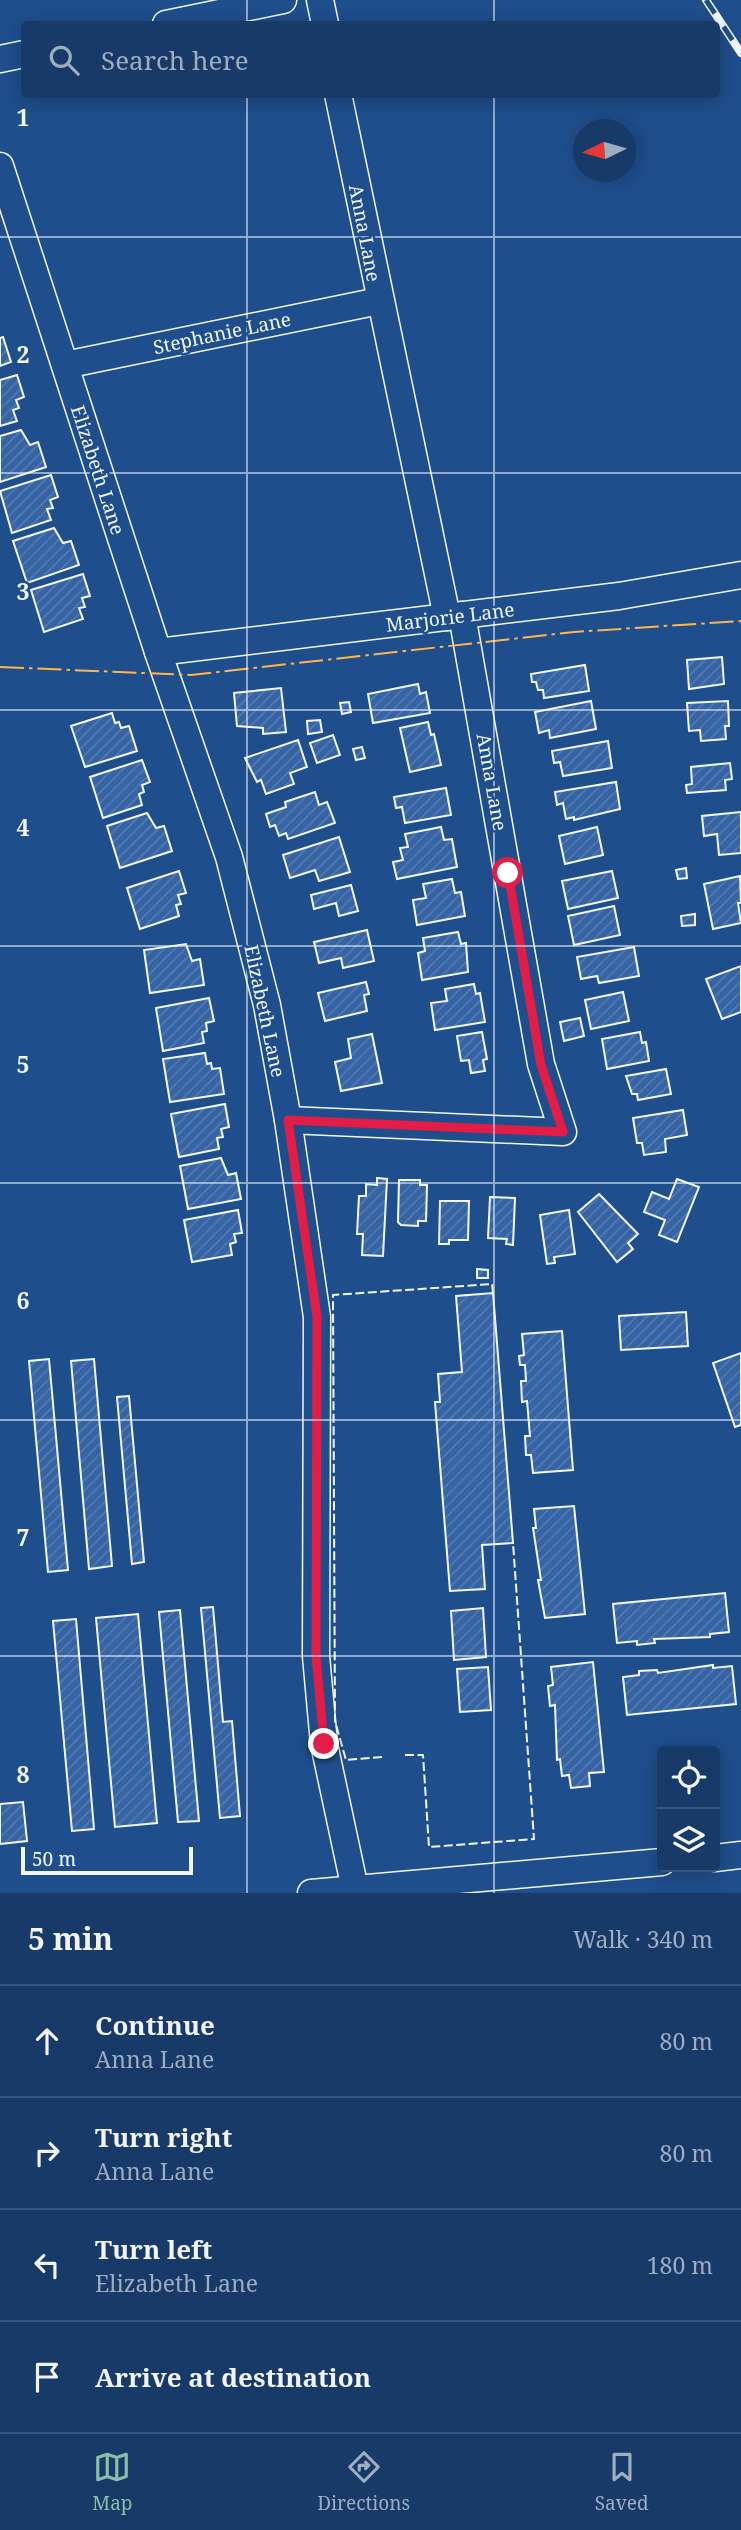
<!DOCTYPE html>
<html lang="en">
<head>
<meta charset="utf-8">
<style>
  :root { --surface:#173a69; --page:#20416f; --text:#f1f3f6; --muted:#9eadc0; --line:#36547d; --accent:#8abfa5 }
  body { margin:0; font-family:"Noto Serif",serif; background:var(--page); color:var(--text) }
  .controls { position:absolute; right:21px; bottom:21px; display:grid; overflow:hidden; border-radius:7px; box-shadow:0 4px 18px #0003 }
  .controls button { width:63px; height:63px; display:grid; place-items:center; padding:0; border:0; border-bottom:2px solid var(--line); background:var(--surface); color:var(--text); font:35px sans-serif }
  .compass { position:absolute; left:573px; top:119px; width:63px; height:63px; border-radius:50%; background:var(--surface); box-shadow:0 4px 18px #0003; rotate:265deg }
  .scale { position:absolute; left:21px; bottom:18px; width:172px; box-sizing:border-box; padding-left:7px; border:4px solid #f2f6ff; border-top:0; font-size:19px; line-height:24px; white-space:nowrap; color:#f2f6ff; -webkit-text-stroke:5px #1f4e8c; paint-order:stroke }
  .stop { position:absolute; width:21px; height:21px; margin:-16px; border:5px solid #e11d48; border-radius:50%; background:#fff }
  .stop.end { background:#e11d48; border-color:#fff; box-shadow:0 2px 7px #0008 }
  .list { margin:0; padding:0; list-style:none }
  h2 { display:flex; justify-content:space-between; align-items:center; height:91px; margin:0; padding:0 28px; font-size:30px }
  h2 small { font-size:23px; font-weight:400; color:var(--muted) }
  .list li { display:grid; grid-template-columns:46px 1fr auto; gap:21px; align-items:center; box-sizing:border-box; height:112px; padding:0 28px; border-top:2px solid var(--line) }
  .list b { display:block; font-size:26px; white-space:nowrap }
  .list p { margin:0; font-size:23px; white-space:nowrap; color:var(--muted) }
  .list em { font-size:23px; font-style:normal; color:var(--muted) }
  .icon { flex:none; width:38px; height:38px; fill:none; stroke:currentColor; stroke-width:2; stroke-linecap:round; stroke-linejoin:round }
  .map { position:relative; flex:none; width:741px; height:1893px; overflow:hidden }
  .search { position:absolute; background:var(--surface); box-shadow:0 4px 18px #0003; left:21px; right:21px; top:21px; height:77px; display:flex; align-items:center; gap:18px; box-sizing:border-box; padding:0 24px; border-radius:7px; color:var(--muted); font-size:26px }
  .sheet { height:539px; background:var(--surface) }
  nav { display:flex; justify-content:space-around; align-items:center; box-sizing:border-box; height:98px; border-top:2px solid var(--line); background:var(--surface); font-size:19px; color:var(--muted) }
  nav a { display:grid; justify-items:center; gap:4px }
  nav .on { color:var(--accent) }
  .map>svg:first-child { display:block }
  .building { fill:url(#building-hatch); stroke:#f2f6ff; stroke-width:2 }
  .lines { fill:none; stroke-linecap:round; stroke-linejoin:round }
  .minor-casing { stroke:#f2f6ff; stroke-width:29 }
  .minor { stroke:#1f4e8c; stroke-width:26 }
  .rail-casing { stroke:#f2f6ff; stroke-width:8 }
  .rail { stroke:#1f4e8c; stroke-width:5; stroke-dasharray:16; stroke-linecap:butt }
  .fence { stroke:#f2f6ff; stroke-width:2; stroke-dasharray:9 3.5; stroke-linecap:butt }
  .power { stroke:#ffb74d; stroke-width:2; stroke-dasharray:24 5 3.5 5; stroke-linecap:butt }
  .route { stroke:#e11d48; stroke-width:9 }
  .grid { fill:none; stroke:#f2f6ff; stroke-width:2; stroke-opacity:0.55 }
  .labels { text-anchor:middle; stroke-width:5; stroke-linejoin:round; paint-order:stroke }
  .street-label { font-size:19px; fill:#f2f6ff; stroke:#1f4e8c }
  .grid-label { font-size:23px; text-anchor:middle; font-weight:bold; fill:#f2f6ff; stroke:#1f4e8c; stroke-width:5; stroke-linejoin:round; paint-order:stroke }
</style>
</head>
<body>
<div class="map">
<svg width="741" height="1893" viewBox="0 0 741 1893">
  <defs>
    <pattern id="building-hatch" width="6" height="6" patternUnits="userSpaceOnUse" patternTransform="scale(1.75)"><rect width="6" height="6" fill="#3563a3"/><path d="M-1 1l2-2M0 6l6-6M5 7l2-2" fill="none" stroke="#537ab1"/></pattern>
  </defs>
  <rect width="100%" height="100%" fill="#1f4e8c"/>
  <g class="building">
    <polygon points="3,337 11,362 0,366 0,338"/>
    <polygon points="17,375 24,397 16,400 19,408 13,410 17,421 0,426 0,380"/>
    <polygon points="21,430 30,445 38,442 46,467 0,482 0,436"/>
    <polygon points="51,475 58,497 50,500 53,508 47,509 51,520 12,533 0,491"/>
    <polygon points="54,528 63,543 71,541 79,565 27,583 13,541"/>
    <polygon points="83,574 90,596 82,598 85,607 79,608 83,619 44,632 31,590"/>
    <polygon points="722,657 724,684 689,689 687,660"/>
    <polygon points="585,665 589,691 544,698 543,690 538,690 536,682 532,682 531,674"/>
    <polygon points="418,684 420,694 426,692 430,713 373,723 368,694"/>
    <polygon points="281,688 286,732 263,734 263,728 237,726 234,693"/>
    <polygon points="591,701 596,729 550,738 549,730 539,733 535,712"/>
    <polygon points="728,701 729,726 725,726 726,739 701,741 700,730 689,731 687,703"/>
    <polygon points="349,702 351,712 342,714 340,703"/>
    <polygon points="112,713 115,723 119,722 121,728 129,726 137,751 85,767 71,726"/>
    <polygon points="320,720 322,732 308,734 307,721"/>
    <polygon points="428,722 431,735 434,734 441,765 410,772 400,728"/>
    <polygon points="333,735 340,755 317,763 310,743"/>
    <polygon points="298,740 307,767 290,773 294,784 266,794 261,780 257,782 245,758"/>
    <polygon points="608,741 612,768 563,776 560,762 554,763 552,751"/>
    <polygon points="362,747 365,758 356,760 353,749"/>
    <polygon points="142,760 150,782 142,785 144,792 139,794 142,805 103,818 90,777"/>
    <polygon points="730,763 732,779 725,780 726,790 687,793 686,785 692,784 691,767"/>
    <polygon points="616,782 620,809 574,820 574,817 566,819 563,803 557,805 555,792"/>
    <polygon points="446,788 451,815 405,823 402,807 396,808 394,797"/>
    <polygon points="315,792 319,805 327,802 335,823 288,839 286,833 279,836 275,825 270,827 266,814 286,807 285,802"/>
    <polygon points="741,812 741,853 719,855 717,834 704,836 702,816"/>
    <polygon points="147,813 156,828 164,826 172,851 120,868 107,826"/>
    <polygon points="441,827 444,840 452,839 457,867 397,879 393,862 403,860 400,848 408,847 405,834"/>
    <polygon points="597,827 603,855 565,864 559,836"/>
    <polygon points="339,837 350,872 319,881 315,870 290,878 283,855"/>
    <polygon points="686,868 687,878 678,879 676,870"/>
    <polygon points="179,871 186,893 178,895 181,904 176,905 179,916 140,929 127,888"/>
    <polygon points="612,871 618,898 568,909 562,881"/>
    <polygon points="740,876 741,903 738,903 741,923 713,929 704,884"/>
    <polygon points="452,879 455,893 461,892 465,916 417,925 413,900 426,898 423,884"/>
    <polygon points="351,885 358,911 339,916 336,903 314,909 311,895"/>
    <polygon points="614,906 620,935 574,945 568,916"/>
    <polygon points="695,914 695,925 682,926 681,916"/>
    <polygon points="367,930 374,961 343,968 341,958 319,963 314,942"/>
    <polygon points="458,932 461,944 466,943 468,972 422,980 418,953 425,951 423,938"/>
    <polygon points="186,944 192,961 200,959 204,985 150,993 144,950"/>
    <polygon points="634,947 639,976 599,983 597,976 581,979 577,957"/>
    <polygon points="741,966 741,1012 722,1019 706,979"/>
    <polygon points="366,982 369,994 364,995 367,1011 325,1021 318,993"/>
    <polygon points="474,984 476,994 480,993 485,1022 435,1030 431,1003 447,1001 445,989"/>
    <polygon points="623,992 629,1021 591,1029 585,1000"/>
    <polygon points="209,998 214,1021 206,1023 207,1031 202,1032 204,1043 163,1051 156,1008"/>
    <polygon points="580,1018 584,1036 564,1041 560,1022"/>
    <polygon points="482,1032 487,1059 483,1060 485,1071 471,1073 469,1060 461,1061 457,1036"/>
    <polygon points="640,1032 642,1043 646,1042 649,1061 607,1069 602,1039"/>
    <polygon points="372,1034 382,1083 341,1091 335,1062 351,1058 348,1039"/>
    <polygon points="205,1053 207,1064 211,1063 212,1069 220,1068 224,1094 170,1102 163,1059"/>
    <polygon points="666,1069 671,1094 638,1100 637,1094 632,1094 626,1076"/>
    <polygon points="225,1104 229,1127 221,1129 223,1137 217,1138 219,1149 179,1157 171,1114"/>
    <polygon points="683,1110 687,1135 665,1139 666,1152 644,1155 642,1143 637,1143 633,1118"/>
    <polygon points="221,1158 228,1175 236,1173 241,1199 188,1209 180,1166"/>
    <polygon points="377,1178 387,1179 383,1256 362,1255 363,1234 357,1234 359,1196 366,1196 366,1184 377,1185"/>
    <polygon points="677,1179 699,1187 677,1242 659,1235 665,1220 644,1212 652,1192 669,1199"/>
    <polygon points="399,1180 420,1180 420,1185 427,1185 426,1221 418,1221 418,1226 401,1225 398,1222"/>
    <polygon points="599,1194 638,1234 628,1243 633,1249 617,1262 578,1212"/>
    <polygon points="490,1197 515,1198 513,1245 506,1244 507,1239 488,1238"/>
    <polygon points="440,1201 469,1201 468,1240 449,1240 449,1244 439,1244"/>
    <polygon points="238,1210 242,1233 234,1234 236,1242 230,1244 232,1255 192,1262 184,1220"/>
    <polygon points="569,1210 575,1254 554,1257 555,1263 547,1264 540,1215"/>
    <polygon points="477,1269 488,1270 488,1278 477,1278"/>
    <polygon points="493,1293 513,1543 482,1545 485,1589 450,1591 435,1402 440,1402 438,1374 462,1372 456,1296"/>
    <polygon points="686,1312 688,1346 621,1350 619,1316"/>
    <polygon points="562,1331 573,1470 533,1473 531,1455 526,1455 525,1436 530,1436 527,1401 522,1402 521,1381 526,1381 525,1365 520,1365 519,1356 524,1355 522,1334"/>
    <polygon points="741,1353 741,1425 735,1427 713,1363"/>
    <polygon points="49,1359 68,1570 48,1572 29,1361"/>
    <polygon points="94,1359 112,1566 89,1569 71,1361"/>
    <polygon points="129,1396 144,1562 132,1564 117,1397"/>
    <polygon points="574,1506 585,1614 545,1618 538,1580 541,1580 533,1528 536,1528 534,1509"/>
    <polygon points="725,1593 729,1632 710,1634 710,1637 654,1639 655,1643 637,1645 637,1641 617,1643 613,1604"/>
    <polygon points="213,1607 223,1722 232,1721 240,1816 220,1818 201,1608"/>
    <polygon points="483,1608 486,1657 454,1660 451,1611"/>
    <polygon points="180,1610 199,1821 178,1822 159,1612"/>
    <polygon points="138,1614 157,1823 115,1827 96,1618"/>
    <polygon points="76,1619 94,1829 72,1831 53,1621"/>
    <polygon points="593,1662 604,1772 589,1773 590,1786 571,1788 569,1775 562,1776 560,1759 557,1760 555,1705 550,1706 548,1686 553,1685 551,1667"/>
    <polygon points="713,1665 713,1668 732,1666 736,1704 627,1715 623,1677 639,1675 639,1671 657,1670 658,1673"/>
    <polygon points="488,1667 491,1710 460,1712 457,1669"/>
    <polygon points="23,1802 27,1841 0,1844 0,1804"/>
  </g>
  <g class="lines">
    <defs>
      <g id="minor">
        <polyline points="320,0 325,24"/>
        <polyline points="166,24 283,0"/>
        <polyline points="0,59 24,54"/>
        <polyline points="338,94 447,617"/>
        <polyline points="0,166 158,652 229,857 267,1005 288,1120 317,1317 316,1656 324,1744 355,1889"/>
        <polyline points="65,365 379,301"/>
        <polyline points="158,652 619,596 741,575"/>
        <polyline points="288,1120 563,1132 541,1064 462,615"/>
        <polyline points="715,1858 741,1855"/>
        <polyline points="311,1893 662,1862"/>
      </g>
    </defs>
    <use href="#minor" class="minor-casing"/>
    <use href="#minor" class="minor"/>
    <defs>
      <polyline id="rail" points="706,0 741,53"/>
    </defs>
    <use href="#rail" class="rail-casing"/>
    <use href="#rail" class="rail"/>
    <g class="fence">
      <polyline points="405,1755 423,1755 429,1847 534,1839 513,1543"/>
      <polyline points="382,1757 346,1760 335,1721 333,1295 492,1284 493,1293"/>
    </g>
    <polyline class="power" points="0,667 191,675 574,632 741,621"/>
  </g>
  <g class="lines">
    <polyline class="route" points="324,1744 316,1656 317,1317 288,1120 563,1132 541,1065 508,873"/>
  </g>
  <path class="grid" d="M247,0V24M494,0V24M247,94V1893M494,94V1893M0,237H741M0,473H741M0,710H741M0,946H741M0,1183H741M0,1420H741M0,1656H741"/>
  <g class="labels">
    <g class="street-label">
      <text transform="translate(365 233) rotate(79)" y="7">Anna Lane</text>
      <text transform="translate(222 333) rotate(-12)" y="7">Stephanie Lane</text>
      <text transform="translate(98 470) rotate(72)" y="7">Elizabeth Lane</text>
      <text transform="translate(450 617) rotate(-7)" y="7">Marjorie Lane</text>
      <text transform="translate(492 782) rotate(80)" y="7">Anna Lane</text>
      <text transform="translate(265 1011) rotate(78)" y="7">Elizabeth Lane</text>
    </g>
  </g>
  <g class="grid-label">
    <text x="23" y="126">1</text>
    <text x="23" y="363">2</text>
    <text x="23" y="600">3</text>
    <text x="23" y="836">4</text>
    <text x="23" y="1073">5</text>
    <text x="23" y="1309">6</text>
    <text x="23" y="1546">7</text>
    <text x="23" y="1783">8</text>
  </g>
</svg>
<div class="controls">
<button><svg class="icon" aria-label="locate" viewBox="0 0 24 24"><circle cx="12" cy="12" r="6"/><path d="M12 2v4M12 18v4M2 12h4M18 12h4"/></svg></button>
<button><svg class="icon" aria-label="layers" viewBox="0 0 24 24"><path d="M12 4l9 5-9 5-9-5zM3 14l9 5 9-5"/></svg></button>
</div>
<svg class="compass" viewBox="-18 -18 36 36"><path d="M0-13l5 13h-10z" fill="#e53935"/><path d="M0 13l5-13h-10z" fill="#9eadc0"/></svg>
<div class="scale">50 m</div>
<div class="stop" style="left:508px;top:873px"></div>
<div class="stop end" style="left:324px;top:1744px"></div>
<div class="search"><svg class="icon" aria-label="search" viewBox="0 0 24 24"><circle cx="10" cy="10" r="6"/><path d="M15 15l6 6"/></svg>Search here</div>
</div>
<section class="sheet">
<h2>5 min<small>Walk · 340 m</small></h2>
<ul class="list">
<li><svg class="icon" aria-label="ahead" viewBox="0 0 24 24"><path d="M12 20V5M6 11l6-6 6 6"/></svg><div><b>Continue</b><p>Anna Lane</p></div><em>80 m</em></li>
<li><svg class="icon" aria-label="right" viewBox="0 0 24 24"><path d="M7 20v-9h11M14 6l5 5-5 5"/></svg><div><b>Turn right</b><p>Anna Lane</p></div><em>80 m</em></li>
<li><svg class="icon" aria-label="left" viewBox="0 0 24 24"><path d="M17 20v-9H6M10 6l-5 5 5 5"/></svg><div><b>Turn left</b><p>Elizabeth Lane</p></div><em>180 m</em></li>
<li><svg class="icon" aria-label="arrive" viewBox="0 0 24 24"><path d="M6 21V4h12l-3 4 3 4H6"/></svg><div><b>Arrive at destination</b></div></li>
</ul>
</section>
<nav>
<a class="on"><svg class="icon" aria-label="map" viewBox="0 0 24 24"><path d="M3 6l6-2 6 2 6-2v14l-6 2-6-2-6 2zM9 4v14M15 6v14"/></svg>Map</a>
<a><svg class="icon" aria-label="directions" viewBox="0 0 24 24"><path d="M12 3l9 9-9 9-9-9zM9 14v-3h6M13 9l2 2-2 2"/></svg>Directions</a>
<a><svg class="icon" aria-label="saved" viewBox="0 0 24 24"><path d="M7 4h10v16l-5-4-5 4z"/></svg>Saved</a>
</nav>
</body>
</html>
